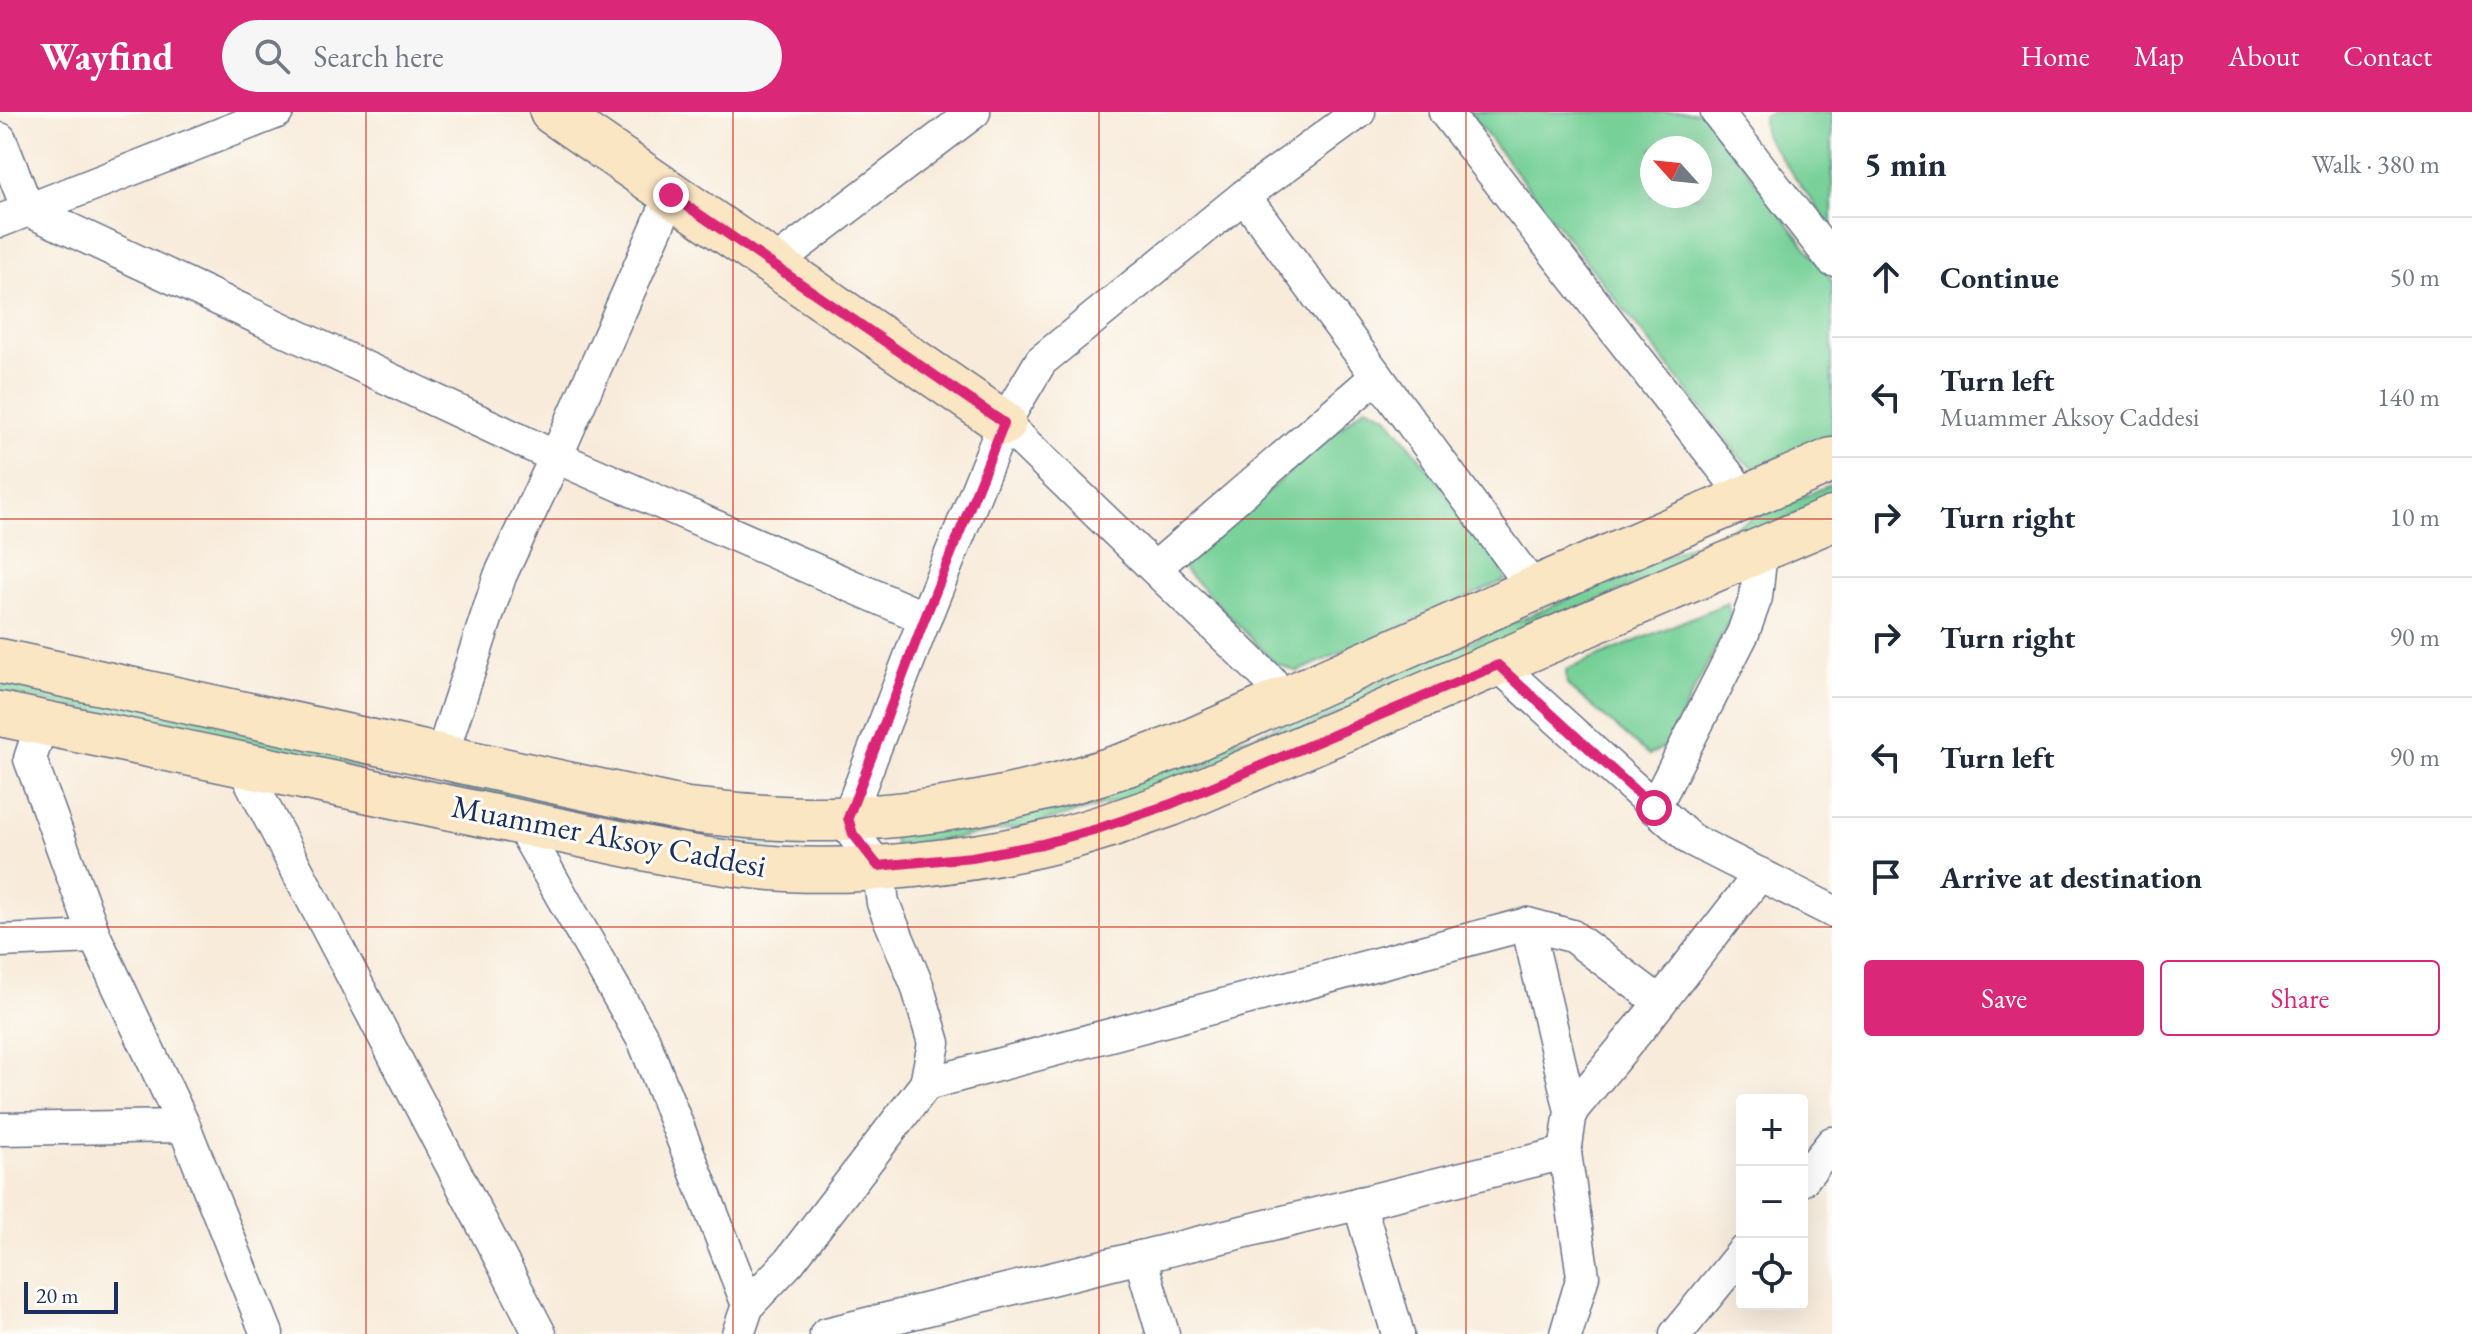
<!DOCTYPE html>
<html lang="en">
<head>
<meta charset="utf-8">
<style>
  :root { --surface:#fff; --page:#f6f6f7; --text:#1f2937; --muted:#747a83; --line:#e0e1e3; --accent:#db2777 }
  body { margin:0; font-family:"EB Garamond",serif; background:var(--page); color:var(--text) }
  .controls { position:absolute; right:24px; bottom:24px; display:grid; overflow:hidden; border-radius:8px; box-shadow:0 8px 32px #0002 }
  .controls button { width:72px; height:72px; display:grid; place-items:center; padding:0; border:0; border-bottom:2px solid var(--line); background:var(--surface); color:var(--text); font:40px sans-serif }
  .compass { position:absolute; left:1640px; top:24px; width:72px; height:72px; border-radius:50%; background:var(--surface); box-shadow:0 8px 32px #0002; rotate:297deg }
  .scale { position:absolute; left:24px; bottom:20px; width:94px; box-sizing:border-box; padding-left:8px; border:4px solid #1b2f5e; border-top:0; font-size:22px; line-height:28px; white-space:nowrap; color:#1b2f5e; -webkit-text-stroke:6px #fdfcf7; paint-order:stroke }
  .stop { position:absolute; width:24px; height:24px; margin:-18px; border:6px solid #db2777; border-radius:50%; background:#fff }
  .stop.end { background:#db2777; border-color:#fff; box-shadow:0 2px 8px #0008 }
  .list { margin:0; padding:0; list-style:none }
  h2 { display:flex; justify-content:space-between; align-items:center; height:104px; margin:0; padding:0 32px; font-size:34px }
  h2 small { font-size:26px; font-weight:400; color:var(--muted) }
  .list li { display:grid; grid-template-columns:52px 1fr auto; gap:24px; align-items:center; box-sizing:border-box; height:120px; padding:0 32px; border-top:2px solid var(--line) }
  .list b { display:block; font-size:30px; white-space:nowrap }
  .list p { margin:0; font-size:26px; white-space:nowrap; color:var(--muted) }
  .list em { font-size:26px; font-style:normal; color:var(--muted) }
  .actions { display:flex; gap:16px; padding:24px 32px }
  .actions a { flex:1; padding:18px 0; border:2px solid var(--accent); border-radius:8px; text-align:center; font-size:28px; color:var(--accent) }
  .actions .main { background:var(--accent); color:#fff }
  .icon { flex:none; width:44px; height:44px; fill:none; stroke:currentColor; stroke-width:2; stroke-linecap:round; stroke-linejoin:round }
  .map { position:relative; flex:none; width:1832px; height:1222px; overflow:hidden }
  header { display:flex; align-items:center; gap:48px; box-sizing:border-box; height:112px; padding:0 40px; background:var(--accent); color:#fff }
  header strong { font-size:38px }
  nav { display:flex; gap:44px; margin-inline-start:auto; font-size:28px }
  .search { width:560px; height:72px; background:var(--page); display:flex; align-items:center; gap:20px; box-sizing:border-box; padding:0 28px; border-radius:44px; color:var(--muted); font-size:30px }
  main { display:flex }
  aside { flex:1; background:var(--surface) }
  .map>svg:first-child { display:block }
  .green { fill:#76d097; stroke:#48807a; stroke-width:2; fill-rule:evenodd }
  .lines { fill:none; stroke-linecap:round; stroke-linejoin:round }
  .street-casing { stroke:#687189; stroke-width:35 }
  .secondary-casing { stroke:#687189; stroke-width:47 }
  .street { stroke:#fff; stroke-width:32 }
  .secondary { stroke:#fbe6c4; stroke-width:44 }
  .route { stroke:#db2777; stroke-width:10 }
  .grid { fill:none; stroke:#c8321e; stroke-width:2; stroke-opacity:0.55 }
  .labels { text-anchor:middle; stroke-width:6; stroke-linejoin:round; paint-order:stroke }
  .street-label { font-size:32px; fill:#1b2f5e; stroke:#fdfcf7 }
</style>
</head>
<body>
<header>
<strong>Wayfind</strong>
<div class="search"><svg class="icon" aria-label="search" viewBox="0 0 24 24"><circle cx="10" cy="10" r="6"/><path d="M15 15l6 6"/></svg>Search here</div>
<nav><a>Home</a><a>Map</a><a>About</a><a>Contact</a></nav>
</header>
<main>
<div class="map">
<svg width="1832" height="1222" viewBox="0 0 1832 1222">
  <rect width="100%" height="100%" fill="#fdfcf7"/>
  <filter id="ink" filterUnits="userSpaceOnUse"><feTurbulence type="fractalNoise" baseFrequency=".0125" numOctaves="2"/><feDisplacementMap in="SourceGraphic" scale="16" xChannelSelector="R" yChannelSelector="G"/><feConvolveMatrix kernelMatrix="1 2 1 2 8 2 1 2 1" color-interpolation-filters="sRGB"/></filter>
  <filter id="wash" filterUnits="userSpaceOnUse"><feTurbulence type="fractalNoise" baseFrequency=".006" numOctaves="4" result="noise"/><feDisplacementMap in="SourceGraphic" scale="32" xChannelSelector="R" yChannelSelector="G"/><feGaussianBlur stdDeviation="1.8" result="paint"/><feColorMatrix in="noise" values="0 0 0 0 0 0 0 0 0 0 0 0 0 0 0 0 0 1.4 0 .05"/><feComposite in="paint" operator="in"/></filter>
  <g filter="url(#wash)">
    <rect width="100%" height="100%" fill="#f8ebda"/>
    <g class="green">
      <path d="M1469,0H1703L1832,169V322L1757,357L1741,347ZM1652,36H1700V84H1652Z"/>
      <polygon points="1771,0 1832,0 1832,117 1764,22 1763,5"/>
      <polygon points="1366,294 1386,303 1495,441 1506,468 1297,560 1275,551 1181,454"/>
      <polygon points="1832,372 1832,387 1292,622 1122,688 1027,714 957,726 895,733 893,721 1256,623"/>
      <polygon points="1727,491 1731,505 1666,634 1649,643 1567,573 1566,558"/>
      <polygon points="0,566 800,724 801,737 710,730 0,580"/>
    </g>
  </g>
  <g filter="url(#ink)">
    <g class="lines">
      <defs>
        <g id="street">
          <polyline points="1445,0 1746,386"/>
          <polyline points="1717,0 1832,148"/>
          <polyline points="0,27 28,98 556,345 925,506"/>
          <polyline points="1244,84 1534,477"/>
          <polyline points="0,109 277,0"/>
          <polyline points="772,153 974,0"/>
          <polyline points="1004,311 1271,569 1276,592"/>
          <polyline points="1155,456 1377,264"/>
          <polyline points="1498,553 1690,727 1832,799"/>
          <polyline points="42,610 30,647 95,825 184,1014 267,1222"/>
          <polyline points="441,645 500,464 556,345 671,83"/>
          <polyline points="241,651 540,1222"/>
          <polyline points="1654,696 1743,521 1756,485 1761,440"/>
          <polyline points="519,709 644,929 748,1193"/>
          <polyline points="1527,812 1572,824 1660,890"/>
          <polyline points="0,829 95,825"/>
          <polyline points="926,972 934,931 917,873 883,791 878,754 853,722 848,706 925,506 1004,311 1041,249 1244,84 1359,0"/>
          <polyline points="1571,999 1647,907 1760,762"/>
          <polyline points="0,1017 184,1014"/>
          <polyline points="1802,1068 1832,1031"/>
          <polyline points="1359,1091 1398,1222"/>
          <polyline points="1140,1145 1163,1222"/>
          <polyline points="738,1222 748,1193 789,1150 926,972 1527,812 1571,999 1565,1041 1583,1164 1566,1222"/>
          <polyline points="826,1222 1565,1041"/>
          <polyline points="1676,1222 1742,1141"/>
        </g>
        <g id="secondary">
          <polyline points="552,0 1004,311"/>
          <path d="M0,549L687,698C736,703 785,708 833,707C952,704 1073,674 1184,632L1534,477L1832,348"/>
          <path d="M0,602L672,742C711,749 749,755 787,757C867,761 965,750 1042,732C1086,722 1128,707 1171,692L1832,407"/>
        </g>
      </defs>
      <use href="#street" class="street-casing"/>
      <use href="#secondary" class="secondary-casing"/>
      <use href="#street" class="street"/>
      <use href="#secondary" class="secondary"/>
    </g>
  </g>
  <g class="lines" filter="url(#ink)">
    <polyline class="route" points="671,83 1004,311 925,506 848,706 853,722 878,754 972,745 1042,732 1097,717 1171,692 1498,553 1654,696"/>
  </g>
  <path class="grid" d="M366,0V1222M733,0V1222M1099,0V1222M1466,0V1222M0,407H1832M0,815H1832"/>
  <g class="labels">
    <g class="street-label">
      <text transform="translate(609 724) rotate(11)" y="11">Muammer Aksoy Caddesi</text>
    </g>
  </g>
</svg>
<div class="controls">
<button>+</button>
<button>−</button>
<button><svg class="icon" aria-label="locate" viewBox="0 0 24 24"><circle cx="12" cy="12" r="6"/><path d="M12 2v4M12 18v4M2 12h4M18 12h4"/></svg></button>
</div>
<svg class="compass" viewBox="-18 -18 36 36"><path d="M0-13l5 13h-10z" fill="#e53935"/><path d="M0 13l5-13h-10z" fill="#747a83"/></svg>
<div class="scale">20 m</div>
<div class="stop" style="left:1654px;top:696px"></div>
<div class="stop end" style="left:671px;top:83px"></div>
</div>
<aside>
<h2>5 min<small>Walk · 380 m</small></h2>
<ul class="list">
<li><svg class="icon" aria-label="ahead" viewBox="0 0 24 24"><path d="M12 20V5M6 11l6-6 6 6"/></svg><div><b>Continue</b></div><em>50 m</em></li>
<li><svg class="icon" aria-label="left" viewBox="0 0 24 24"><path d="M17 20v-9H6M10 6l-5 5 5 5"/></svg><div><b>Turn left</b><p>Muammer Aksoy Caddesi</p></div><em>140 m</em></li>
<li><svg class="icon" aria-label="right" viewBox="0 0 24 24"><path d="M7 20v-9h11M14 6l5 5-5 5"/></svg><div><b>Turn right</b></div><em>10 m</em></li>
<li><svg class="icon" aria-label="right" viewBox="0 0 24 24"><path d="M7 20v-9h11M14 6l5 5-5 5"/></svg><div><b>Turn right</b></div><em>90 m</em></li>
<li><svg class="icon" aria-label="left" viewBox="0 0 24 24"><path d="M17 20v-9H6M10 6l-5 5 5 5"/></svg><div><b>Turn left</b></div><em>90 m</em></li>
<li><svg class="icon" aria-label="arrive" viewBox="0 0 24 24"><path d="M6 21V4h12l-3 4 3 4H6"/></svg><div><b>Arrive at destination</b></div></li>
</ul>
<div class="actions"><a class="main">Save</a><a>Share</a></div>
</aside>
</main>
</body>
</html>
